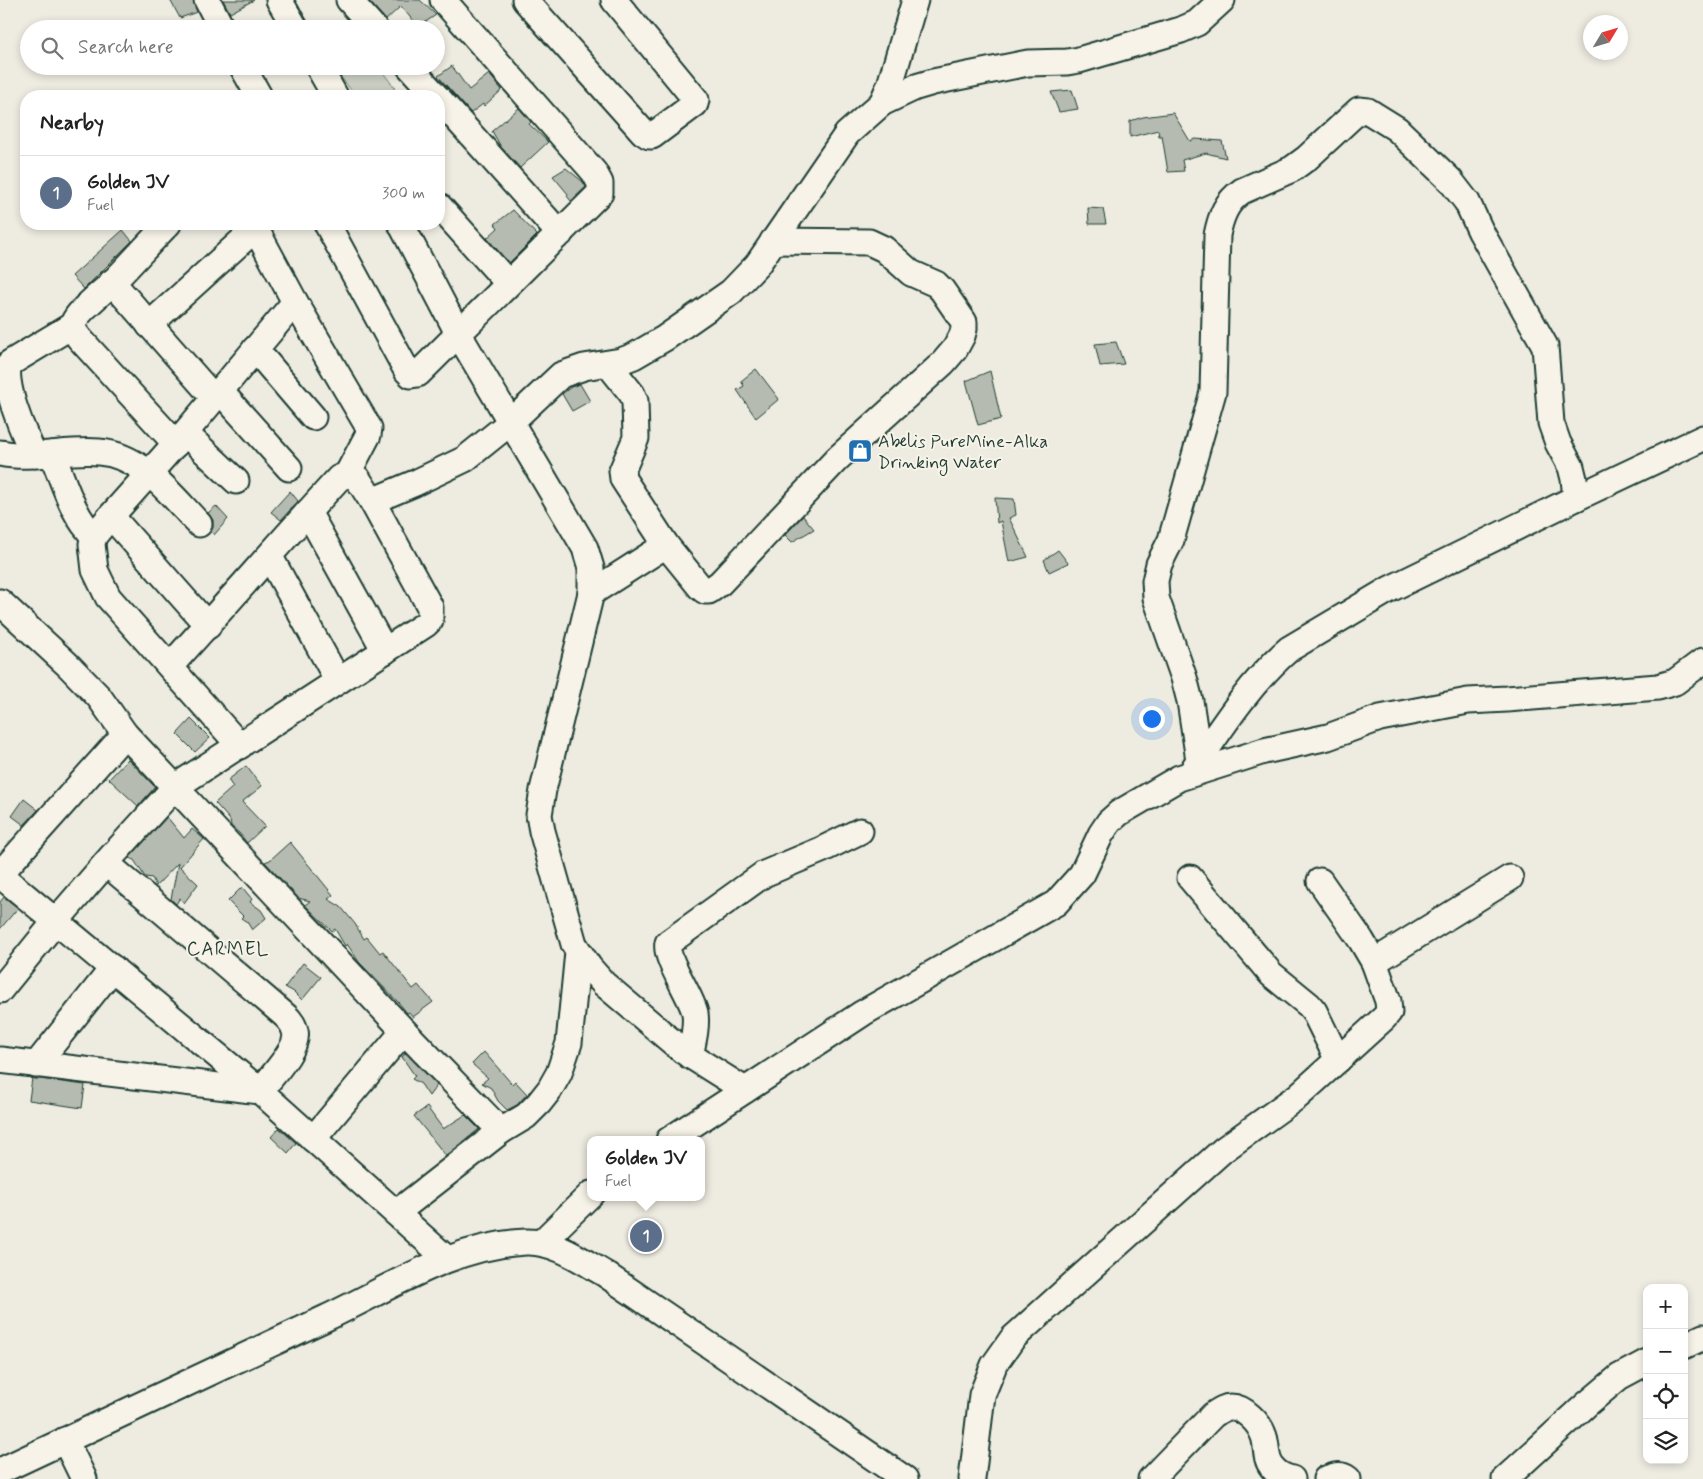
<!DOCTYPE html>
<html lang="en">
<head>
<meta charset="utf-8">
<style>
  :root { --surface:#fff; --page:#f6f6f6; --text:#222; --muted:#767676; --line:#e0e0e0; --accent:#d93025 }
  body { margin:0; font-family:Mynerve,sans-serif; background:var(--page); color:var(--text) }
  .controls { position:absolute; right:15px; bottom:15px; display:grid; overflow:hidden; border-radius:10px; box-shadow:0 2px 8px #0003 }
  .controls button { width:45px; height:45px; display:grid; place-items:center; padding:0; border:0; border-bottom:1px solid var(--line); background:var(--surface); color:var(--text); font:25px sans-serif }
  .compass { position:absolute; left:1583px; top:15px; width:45px; height:45px; border-radius:50%; background:var(--surface); box-shadow:0 2px 8px #0003; rotate:52deg }
  .you { position:absolute; left:1151px; top:718px; width:18px; height:18px; margin:-12px; border:4px solid #fff; border-radius:50%; background:#1a73e8; box-shadow:0 0 0 8px #1a73e833 }
  .badge { display:grid; place-items:center; width:32px; height:32px; border-radius:50%; background:var(--accent); color:#fff; font-size:16px; font-weight:700 }
  .pin { position:absolute; translate:-50% -50%; border:2px solid #fff; box-shadow:0 1px 5px #0006 }
  .popup { position:absolute; left:587px; top:1136px; width:118px; height:65px; box-sizing:border-box; display:grid; place-content:center; border-radius:10px; background:var(--surface); filter:drop-shadow(0 1px 4px #0005); font-size:16px; white-space:nowrap; color:var(--muted) }
  .popup b { font-size:19px; color:var(--text) }
  .popup::after { content:''; position:absolute; left:50%; top:100%; margin-left:-10px; border:10px solid transparent; border-top-color:var(--surface) }
  .list { margin:0; padding:0; list-style:none }
  h2 { display:flex; justify-content:space-between; align-items:center; height:65px; margin:0; padding:0 20px; font-size:21px }
  h2 small { font-size:16px; font-weight:400; color:var(--muted) }
  .list li { display:grid; grid-template-columns:32px 1fr auto; gap:15px; align-items:center; box-sizing:border-box; height:75px; padding:0 20px; border-top:1px solid var(--line) }
  .list b { display:block; font-size:19px; white-space:nowrap }
  .list p { margin:0; font-size:16px; white-space:nowrap; color:var(--muted) }
  .list em { font-size:16px; font-style:normal; color:var(--muted) }
  .icon { flex:none; width:28px; height:28px; fill:none; stroke:currentColor; stroke-width:2; stroke-linecap:round; stroke-linejoin:round }
  .map { position:relative; flex:none; width:1703px; height:1479px; overflow:hidden }
  .search { position:absolute; background:var(--surface); box-shadow:0 2px 8px #0003; left:20px; top:20px; width:425px; height:55px; display:flex; align-items:center; gap:12px; box-sizing:border-box; padding:0 18px; border-radius:28px; color:var(--muted); font-size:19px }
  .panel { position:absolute; background:var(--surface); box-shadow:0 2px 8px #0003; left:20px; top:90px; width:425px; height:140px; border-radius:20px }
  .map>svg:first-child { display:block }
  .green { fill:#cccfc4; stroke:#76867c }
  .building { fill:#b5bbb0; stroke:#1f3d34 }
  .lines { fill:none; stroke-linecap:round; stroke-linejoin:round }
  .minor-casing { stroke:#1f3d34; stroke-width:29 }
  .minor { stroke:#f7f3e8; stroke-width:25 }
  .labels { text-anchor:middle; stroke-width:4; stroke-linejoin:round; paint-order:stroke }
  .poi-label { font-size:18px; fill:#1f3d34; stroke:#f7f3e8; text-anchor:start }
  .neighbourhood-label { font-size:19px; letter-spacing:1px; fill:#1f3d34; stroke:#f7f3e8 }
</style>
</head>
<body>
<div class="map">
<svg width="1703" height="1479" viewBox="0 0 1703 1479">
  <rect width="100%" height="100%" fill="#eeece1"/>
  <filter id="ink" filterUnits="userSpaceOnUse"><feTurbulence type="fractalNoise" baseFrequency=".02" numOctaves="2"/><feDisplacementMap in="SourceGraphic" scale="10" xChannelSelector="R" yChannelSelector="G"/><feConvolveMatrix kernelMatrix="1 2 1 2 8 2 1 2 1" color-interpolation-filters="sRGB"/></filter>
  <g filter="url(#ink)">
    <polygon class="green" points="332,66 378,66 395,88 385,96 356,96"/>
    <g class="building">
      <polygon points="170,0 193,0 197,12 180,18"/>
      <polygon points="223,0 254,0 230,13"/>
      <polygon points="368,0 420,0 436,15 418,27 401,6 386,20"/>
      <polygon points="452,66 469,90 489,74 502,90 484,106 483,104 471,113 438,76"/>
      <polygon points="1072,90 1078,109 1059,112 1051,92"/>
      <polygon points="519,108 531,122 529,124 548,142 520,168 501,147 492,131"/>
      <polygon points="1173,113 1190,141 1195,139 1222,141 1226,158 1206,153 1182,160 1184,171 1168,172 1162,136 1159,136 1158,130 1130,137 1130,121 1143,117"/>
      <polygon points="566,168 583,182 586,187 571,201 567,196 568,194 553,176"/>
      <polygon points="1088,208 1103,209 1106,224 1089,224"/>
      <polygon points="513,210 537,235 509,263 487,238 498,228 495,224"/>
      <polygon points="123,230 132,241 84,289 72,276"/>
      <polygon points="1116,342 1124,364 1100,366 1095,344"/>
      <polygon points="756,369 779,399 756,418 737,390 744,386 741,381"/>
      <polygon points="990,371 1001,419 978,425 966,381"/>
      <polygon points="580,384 590,401 572,411 562,394 571,387"/>
      <polygon points="290,491 298,501 281,520 271,512"/>
      <polygon points="995,498 1014,499 1016,515 1009,518 1028,557 1009,562 1001,521 997,523"/>
      <polygon points="216,506 228,519 214,535 211,531 213,528 213,520 208,513"/>
      <polygon points="803,516 814,529 792,542 785,535"/>
      <polygon points="1058,550 1068,563 1049,572 1044,560"/>
      <polygon points="191,719 210,738 195,752 177,734"/>
      <polygon points="128,759 155,787 138,806 109,779"/>
      <polygon points="246,766 262,786 242,802 265,826 247,843 240,834 231,826 230,820 215,803 233,787 228,780"/>
      <polygon points="24,799 38,810 24,825 12,816"/>
      <polygon points="167,817 184,838 192,829 204,839 180,867 198,884 184,903 180,898 176,904 171,899 178,863 156,886 152,878 145,877 134,860 129,858"/>
      <polygon points="290,842 333,895 328,899 341,907 355,924 364,939 367,937 380,953 383,951 413,989 418,985 433,1002 413,1017 409,1012 407,1013 399,1003 359,962 347,944 345,946 335,929 332,931 305,905 310,901 298,898 265,862 270,860"/>
      <polygon points="242,887 252,899 250,902 261,910 266,918 252,930 247,922 241,918 243,916 228,901"/>
      <polygon points="4,897 18,908 0,929 0,902"/>
      <polygon points="303,963 321,977 302,1000 294,992 285,987"/>
      <polygon points="484,1052 512,1084 515,1081 527,1094 517,1105 507,1110 498,1101 491,1088 482,1083 488,1078 472,1064"/>
      <polygon points="406,1053 437,1085 429,1096 421,1084 412,1079 415,1076 402,1057"/>
      <polygon points="32,1078 85,1085 82,1108 29,1100"/>
      <polygon points="427,1107 443,1129 465,1115 479,1129 446,1156 414,1116"/>
      <polygon points="279,1128 296,1143 288,1153 271,1137"/>
    </g>
    <g class="lines">
      <defs>
        <g id="minor">
          <polyline points="207,0 222,29"/>
          <polyline points="279,0 296,29"/>
          <polyline points="349,0 375,29"/>
          <polyline points="525,0 643,132 649,136 652,136 695,104 696,100 614,0"/>
          <polyline points="242,66 259,96"/>
          <polyline points="318,66 335,96"/>
          <polyline points="409,66 436,96"/>
          <polyline points="439,99 560,234"/>
          <polyline points="882,103 916,87 933,82 1028,63 1067,62 1079,60 1181,30 1197,23 1222,0"/>
          <polyline points="439,206 508,283"/>
          <path d="M168,224C149,243 131,264 112,283C103,292 78,311 74,322C71,328 76,334 80,339L176,444"/>
          <polyline points="253,224 295,302 369,428 368,435 347,475"/>
          <polyline points="327,224 407,371 411,375 418,374 600,193 600,183 594,172 443,0"/>
          <polyline points="401,224 458,333 585,548 591,568 591,593 543,790 539,815 542,831 574,944 589,967 604,984 683,1051 745,1090"/>
          <polyline points="112,282 214,398"/>
          <polyline points="149,325 256,228"/>
          <polyline points="255,349 313,417"/>
          <polyline points="608,364 632,394 635,401 636,438 622,471 623,479 666,545 700,587 705,591 709,591 720,583 837,459 943,363 955,349 962,336 964,329 964,322 942,290 936,284 911,273 884,249 869,242 773,241"/>
          <polyline points="220,391 289,468"/>
          <polyline points="185,433 236,481"/>
          <path d="M0,453C33,460 66,449 99,452C142,455 171,495 199,524"/>
          <path d="M52,454C64,482 72,515 94,536"/>
          <path d="M35,455C25,438 0,380 10,363L73,325"/>
          <polyline points="372,501 415,483 465,459 511,422 561,375 584,367 621,361 634,356 665,338 731,292 757,265 847,134 882,103 890,85 915,0"/>
          <polyline points="308,512 385,651"/>
          <polyline points="111,516 208,626"/>
          <polyline points="270,557 338,681"/>
          <polyline points="591,593 666,545"/>
          <polyline points="0,602 68,665 99,697 125,734 404,1031 501,1131"/>
          <polyline points="240,746 108,597 95,570 92,544 94,536 103,525 185,433 295,302"/>
          <path d="M1199,760L1190,701L1184,678L1156,598L1155,581L1159,564L1171,540L1213,392L1217,235C1221,216 1226,202 1242,191L1292,169L1307,158L1359,110L1368,111L1397,129L1450,180L1467,202L1481,232L1545,346L1551,423L1558,443L1571,467L1574,479L1576,498"/>
          <path d="M1194,768C1223,725 1250,683 1289,649L1390,589L1576,498L1703,438"/>
          <polyline points="0,874 125,734"/>
          <polyline points="0,875 260,1091 447,1259"/>
          <polyline points="1190,878 1271,974 1309,1005 1314,1011 1338,1060"/>
          <polyline points="1374,962 1510,878"/>
          <path d="M0,990L56,921L112,856L175,787L426,624L430,620V607L372,501L358,479L353,476L347,475L339,478C282,540 227,604 170,666"/>
          <path d="M690,1056C693,1042 697,1027 695,1013C691,995 664,958 668,943L764,874L821,850L860,831"/>
          <path d="M0,1060L260,1091C270,1078 300,1047 295,1031C293,1022 287,1017 281,1012L106,863"/>
          <polyline points="36,1065 113,968"/>
          <polyline points="313,1139 404,1031"/>
          <polyline points="669,1140 863,1013 1056,903 1082,874 1101,834 1109,822 1119,813 1179,778 1264,751 1328,737 1380,718 1468,701 1507,699 1658,687 1675,682 1703,661"/>
          <polyline points="396,1213 501,1131 526,1116 539,1103 550,1089 559,1073 569,1043 578,952"/>
          <polyline points="542,1242 591,1194"/>
          <polyline points="1684,1346 1703,1337"/>
          <polyline points="65,1440 84,1479"/>
          <path d="M0,1471C109,1420 217,1369 326,1318C390,1288 453,1245 526,1242C555,1241 581,1260 605,1274L905,1479"/>
          <polyline points="972,1479 982,1395 994,1365 1013,1338 1223,1150 1298,1096 1384,1018 1389,1012 1388,1001 1374,962 1361,940 1320,881"/>
          <path d="M1151,1479L1213,1415C1219,1411 1224,1407 1231,1407C1244,1407 1259,1423 1263,1434C1268,1444 1264,1457 1272,1467C1277,1474 1284,1477 1292,1479"/>
          <path d="M1326,1479C1335,1476 1340,1473 1348,1479"/>
          <polyline points="1505,1479 1587,1404 1619,1377 1647,1362"/>
        </g>
      </defs>
      <use href="#minor" class="minor-casing"/>
      <use href="#minor" class="minor"/>
    </g>
  </g>
  <defs>
    <symbol id="shop-square" viewBox="-11 -11 22 22"><rect x="-9" y="-9" width="18" height="18" rx="4" fill="#1f6fb2" stroke="#f7f3e8"/><path d="M-5-2.5h2.3a2.7 3.5 0 0 1 5.4 0H5L5.5 6h-11ZM-1.5-2.5h3a1.5 2.3 0 0 0-3 0Z" fill="#fff"/></symbol>
  </defs>
  <g fill-rule="evenodd">
    <use href="#shop-square" x="846" y="437" width="28" height="28"/>
  </g>
  <g class="labels">
    <g class="poi-label">
      <text x="878" y="447">Abelis PureMine-Alka<tspan x="878" dy="21">Drinking Water</tspan></text>
    </g>
    <g class="neighbourhood-label">
      <text x="228" y="955">CARMEL</text>
    </g>
  </g>
</svg>
<div class="controls">
<button>+</button>
<button>−</button>
<button><svg class="icon" aria-label="locate" viewBox="0 0 24 24"><circle cx="12" cy="12" r="6"/><path d="M12 2v4M12 18v4M2 12h4M18 12h4"/></svg></button>
<button><svg class="icon" aria-label="layers" viewBox="0 0 24 24"><path d="M12 4l9 5-9 5-9-5zM3 14l9 5 9-5"/></svg></button>
</div>
<svg class="compass" viewBox="-18 -18 36 36"><path d="M0-13l5 13h-10z" fill="#e53935"/><path d="M0 13l5-13h-10z" fill="#767676"/></svg>
<div class="you"></div>
<div class="pin badge" style="left:646px;top:1236px;background:#5c6f8a">1</div>
<div class="popup"><b>Golden JV</b>Fuel</div>
<div class="search"><svg class="icon" aria-label="search" viewBox="0 0 24 24"><circle cx="10" cy="10" r="6"/><path d="M15 15l6 6"/></svg>Search here</div>
<section class="panel">
<h2>Nearby<small></small></h2>
<ul class="list">
<li><span class="badge" style="background:#5c6f8a">1</span><div><b>Golden JV</b><p>Fuel</p></div><em>300 m</em></li>
</ul>
</section>
</div>
</body>
</html>
